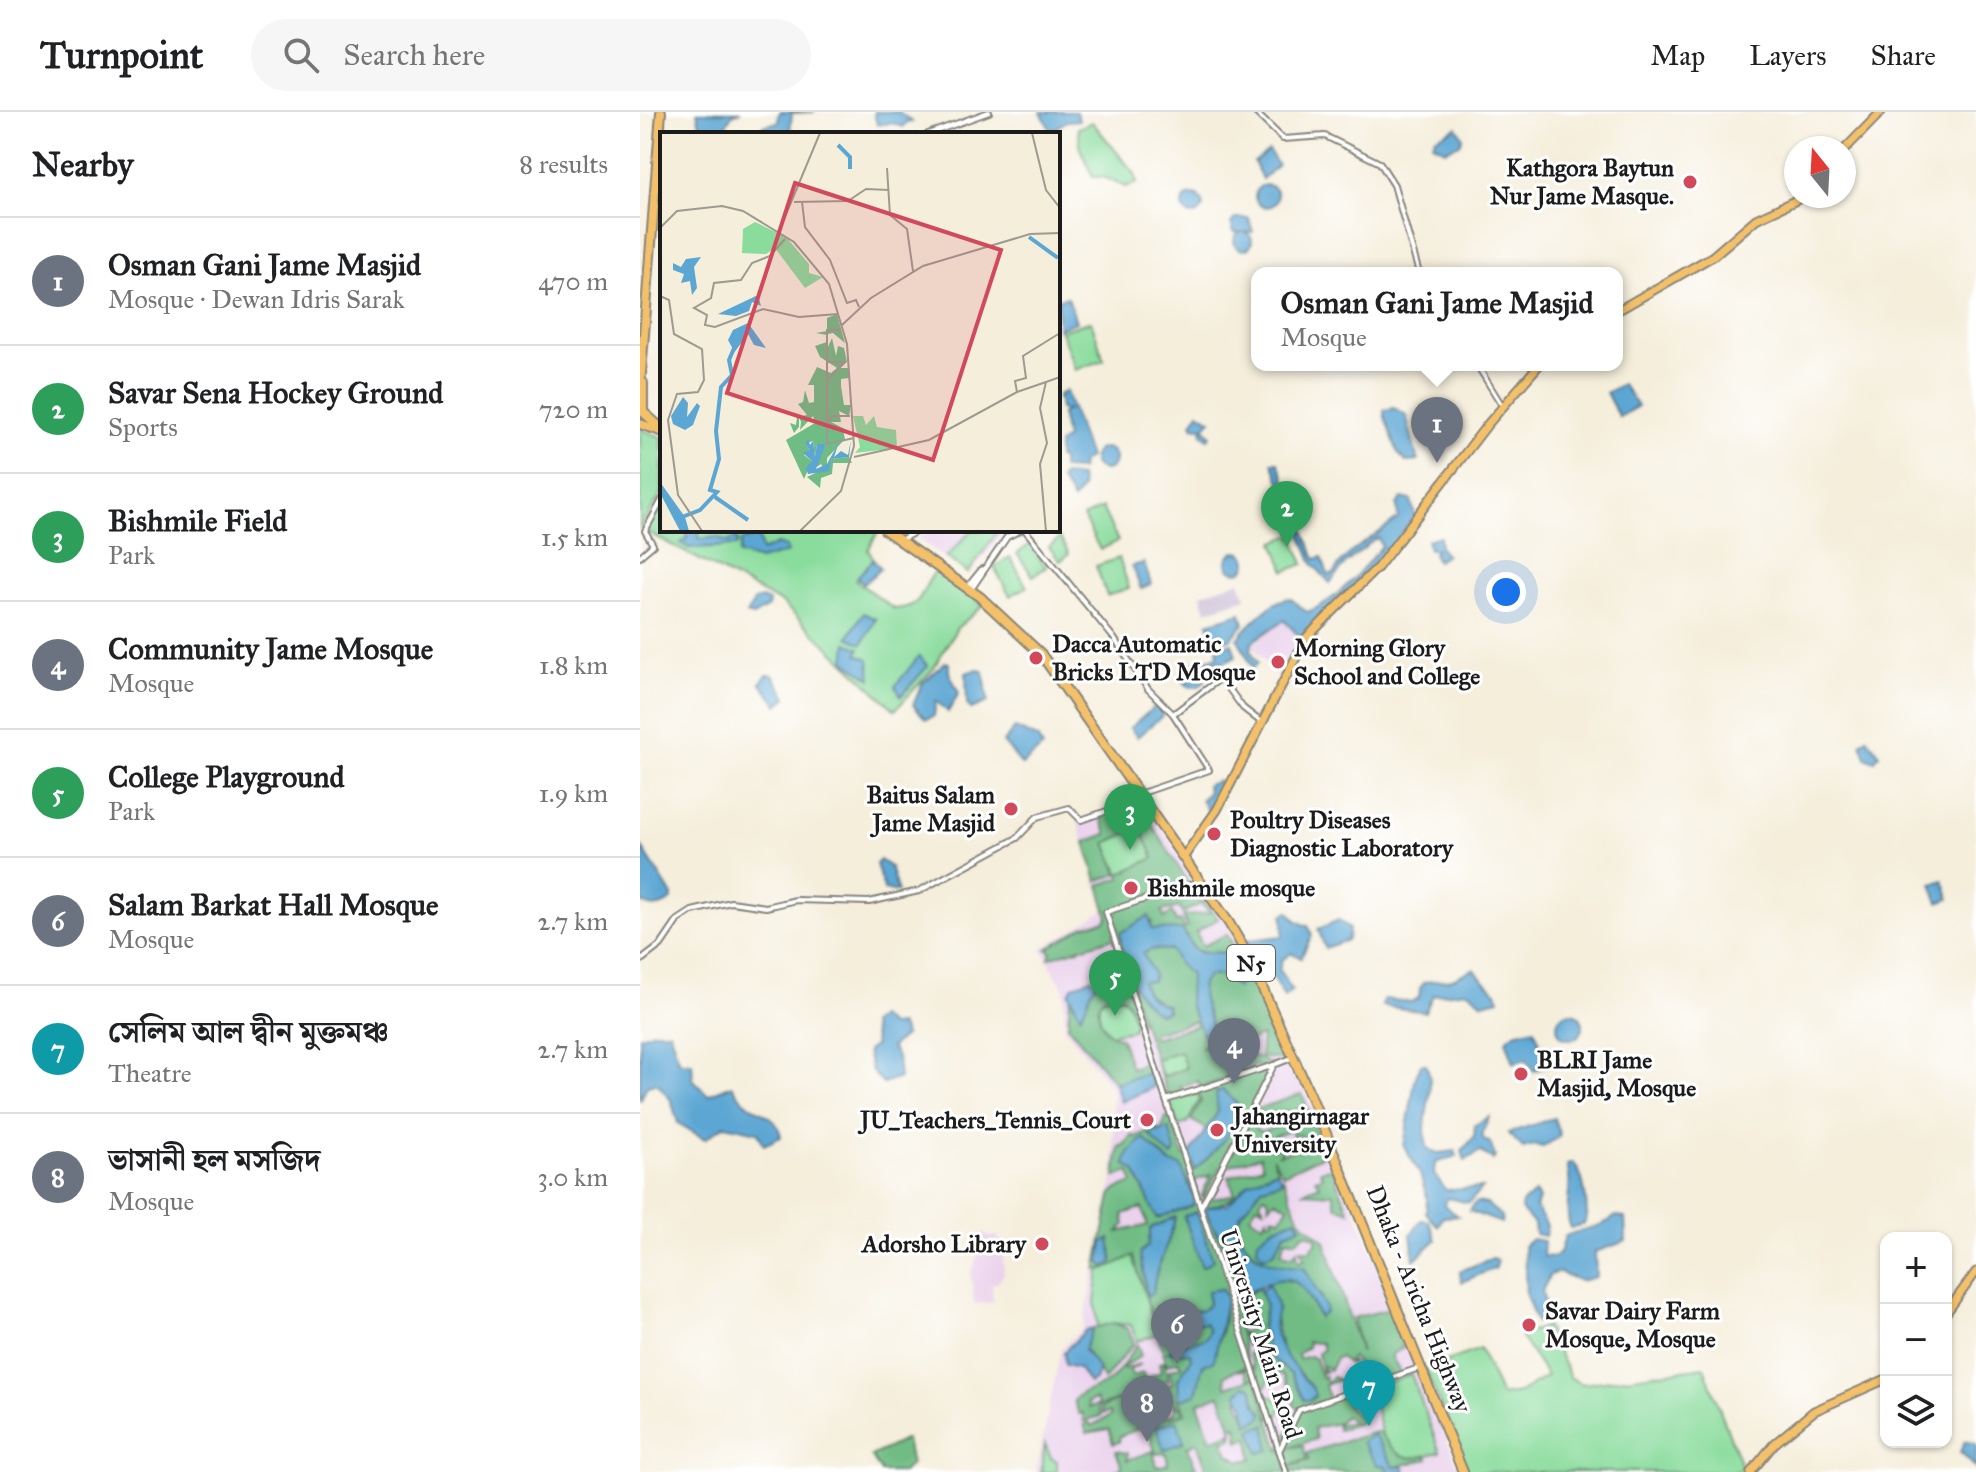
<!DOCTYPE html>
<html lang="en">
<head>
<meta charset="utf-8">
<style>
  :root { --surface:#fff; --page:#f6f6f6; --text:#202124; --muted:#757577; --line:#e0e0e0; --accent:#d1495b }
  body { margin:0; font-family:"IM FELL Great Primer","Noto Serif Bengali",serif; background:var(--page); color:var(--text) }
  .controls { position:absolute; right:24px; bottom:24px; display:grid; overflow:hidden; border-radius:16px; box-shadow:0 2px 6px #0004 }
  .controls button { width:72px; height:72px; display:grid; place-items:center; padding:0; border:0; border-bottom:2px solid var(--line); background:var(--surface); color:var(--text); font:40px sans-serif }
  .compass { position:absolute; left:1144px; top:24px; width:72px; height:72px; border-radius:50%; background:var(--surface); box-shadow:0 2px 6px #0004; rotate:342deg }
  .you { position:absolute; left:866px; top:480px; width:28px; height:28px; margin:-20px; border:6px solid #fff; border-radius:50%; background:#1a73e8; box-shadow:0 0 0 12px #1a73e833 }
  .badge { display:grid; place-items:center; width:52px; height:52px; border-radius:50%; background:var(--accent); color:#fff; font-size:26px; font-weight:700 }
  .pin { position:absolute; translate:-50% -66px; filter:drop-shadow(0 2px 4px #0008) }
  .pin::after { content:''; position:absolute; top:42px; width:28px; height:24px; background:inherit; clip-path:polygon(0 0,100% 0,50% 100%) }
  .popup { position:absolute; left:611px; top:155px; width:372px; height:104px; box-sizing:border-box; display:grid; place-content:center; border-radius:16px; background:var(--surface); filter:drop-shadow(0 2px 6px #0005); font-size:26px; white-space:nowrap; color:var(--muted) }
  .popup b { font-size:30px; color:var(--text) }
  .popup::after { content:''; position:absolute; left:50%; top:100%; margin-left:-16px; border:16px solid transparent; border-top-color:var(--surface) }
  .list { margin:0; padding:0; list-style:none }
  h2 { display:flex; justify-content:space-between; align-items:center; height:104px; margin:0; padding:0 32px; font-size:34px }
  h2 small { font-size:26px; font-weight:400; color:var(--muted) }
  .list li { display:grid; grid-template-columns:52px 1fr auto; gap:24px; align-items:center; box-sizing:border-box; height:128px; padding:0 32px; border-top:2px solid var(--line) }
  .list b { display:block; font-size:30px; white-space:nowrap }
  .list p { margin:0; font-size:26px; white-space:nowrap; color:var(--muted) }
  .list em { font-size:26px; font-style:normal; color:var(--muted) }
  .icon { flex:none; width:44px; height:44px; fill:none; stroke:currentColor; stroke-width:2; stroke-linecap:round; stroke-linejoin:round }
  .map { position:relative; flex:none; width:1336px; height:1360px; overflow:hidden }
  header { display:flex; align-items:center; gap:48px; box-sizing:border-box; height:112px; padding:0 40px; background:var(--surface); border-bottom:2px solid var(--line) }
  header strong { font-size:38px }
  nav { display:flex; gap:44px; margin-inline-start:auto; font-size:28px }
  .search { width:560px; height:72px; background:var(--page); display:flex; align-items:center; gap:20px; box-sizing:border-box; padding:0 28px; border-radius:44px; color:var(--muted); font-size:30px }
  main { display:flex }
  aside { flex:1; background:var(--surface) }
  .map>svg:first-child { display:block }
  .built { fill:#ead1ec }
  .industrial { fill:#cabfd6 }
  .green { fill:#8adc9d; stroke:#537c5c; stroke-width:2 }
  .forest { fill:#6fbc84; stroke:#466c50; stroke-width:2; fill-rule:evenodd }
  .water { fill:#5ba6d3; stroke:#3c6178; stroke-width:2 }
  .lines { fill:none; stroke-linecap:round; stroke-linejoin:round }
  .minor-casing { stroke:#88857c; stroke-width:8 }
  .major-casing { stroke:#88857c; stroke-width:11 }
  .highway-casing { stroke:#88857c; stroke-width:12 }
  .minor { stroke:#fff; stroke-width:4 }
  .major { stroke:#f4c16a; stroke-width:7 }
  .highway { stroke:#f4c16a; stroke-width:8 }
  .poi-dot { fill:#d1495b; stroke:#fff; stroke-width:3 }
  .labels { text-anchor:middle; stroke-width:6; stroke-linejoin:round; paint-order:stroke }
  .shield { fill:#fff; stroke:#606060; stroke-width:2 }
  .shield-label { font-size:22px; font-weight:bold; fill:#1c1c1c }
  .poi-label { font-size:24px; font-weight:bold; fill:#1c1c1c; stroke:#fff; text-anchor:start }
  .street-label { font-size:24px; fill:#1c1c1c; stroke:#fff }
  .inset-river { fill:none; stroke:#5ba6d3; stroke-width:4 }
  .inset-road { fill:none; stroke:#9e9a8f; stroke-width:2 }
  .view { fill:#d1495b; fill-opacity:0.15; stroke:#d1495b; stroke-width:4 }
  .inset-edge { fill:none; stroke:#1c1c1c; stroke-width:4 }
</style>
</head>
<body>
<header>
<strong>Turnpoint</strong>
<div class="search"><svg class="icon" aria-label="search" viewBox="0 0 24 24"><circle cx="10" cy="10" r="6"/><path d="M15 15l6 6"/></svg>Search here</div>
<nav><a>Map</a><a>Layers</a><a>Share</a></nav>
</header>
<main>
<aside>
<h2>Nearby<small>8 results</small></h2>
<ul class="list">
<li><span class="badge" style="background:#6b7280">1</span><div><b>Osman Gani Jame Masjid</b><p>Mosque · Dewan Idris Sarak</p></div><em>470 m</em></li>
<li><span class="badge" style="background:#2e9e5b">2</span><div><b>Savar Sena Hockey Ground</b><p>Sports</p></div><em>720 m</em></li>
<li><span class="badge" style="background:#2e9e5b">3</span><div><b>Bishmile Field</b><p>Park</p></div><em>1.5 km</em></li>
<li><span class="badge" style="background:#6b7280">4</span><div><b>Community Jame Mosque</b><p>Mosque</p></div><em>1.8 km</em></li>
<li><span class="badge" style="background:#2e9e5b">5</span><div><b>College Playground</b><p>Park</p></div><em>1.9 km</em></li>
<li><span class="badge" style="background:#6b7280">6</span><div><b>Salam Barkat Hall Mosque</b><p>Mosque</p></div><em>2.7 km</em></li>
<li><span class="badge" style="background:#0f9aa8">7</span><div><b>সেলিম আল দ্বীন মুক্তমঞ্চ</b><p>Theatre</p></div><em>2.7 km</em></li>
<li><span class="badge" style="background:#6b7280">8</span><div><b>ভাসানী হল মসজিদ</b><p>Mosque</p></div><em>3.0 km</em></li>
</ul>
</aside>
<div class="map">
<svg width="1336" height="1360" viewBox="0 0 1336 1360">
  <rect width="100%" height="100%" fill="#fff"/>
  <filter id="ink" filterUnits="userSpaceOnUse"><feTurbulence type="fractalNoise" baseFrequency=".0125" numOctaves="2"/><feDisplacementMap in="SourceGraphic" scale="16" xChannelSelector="R" yChannelSelector="G"/><feConvolveMatrix kernelMatrix="1 2 1 2 8 2 1 2 1" color-interpolation-filters="sRGB"/></filter>
  <filter id="wash" filterUnits="userSpaceOnUse"><feTurbulence type="fractalNoise" baseFrequency=".006" numOctaves="4" result="noise"/><feDisplacementMap in="SourceGraphic" scale="32" xChannelSelector="R" yChannelSelector="G"/><feGaussianBlur stdDeviation="1.8" result="paint"/><feColorMatrix in="noise" values="0 0 0 0 0 0 0 0 0 0 0 0 0 0 0 0 0 1.4 0 .05"/><feComposite in="paint" operator="in"/></filter>
  <g filter="url(#wash)">
    <rect width="100%" height="100%" fill="#f5eedb"/>
    <g class="built">
      <polygon points="290,418 362,418 358,429 329,462 278,427"/>
      <polygon points="643,507 662,529 640,566 612,534"/>
      <polygon points="498,683 588,813 611,856 688,1030 820,1360 396,1360 421,1237 443,1216 474,1060 473,977 425,917 424,878 402,837 465,798 437,709"/>
      <polygon points="343,1120 349,1125 357,1124 362,1132 364,1161 358,1171 352,1172 353,1190 334,1192 331,1162 344,1128 340,1123"/>
    </g>
    <polygon class="industrial" points="600,469 606,486 566,499 561,482"/>
    <g class="green">
      <polygon points="452,10 495,62 497,71 485,75 464,65 453,65 441,39 438,16"/>
      <polygon points="451,209 464,248 435,258 421,219"/>
      <polygon points="0,317 22,325 22,381 0,416"/>
      <path d="M22,388V418H239L228,438L234,447L215,468L254,497C286,495 279,478 295,460L344,493L317,516L293,557L255,598L142,491L5,419Z"/>
      <polygon points="462,396 478,429 460,438 443,405"/>
      <polygon points="332,418 359,418 328,461 306,445"/>
      <polygon points="652,423 664,452 645,459 634,430"/>
      <polygon points="420,426 429,442 420,449 409,435"/>
      <polygon points="390,432 406,455 393,464 377,442"/>
      <polygon points="370,445 387,475 370,484 354,455"/>
      <polygon points="479,446 489,476 467,484 456,454"/>
      <polygon points="501,715 515,746 480,762 466,731"/>
      <polygon points="471,883 487,888 495,911 492,918 469,922 460,908 458,891"/>
      <polygon points="540,939 546,956 522,965 516,947"/>
      <polygon points="556,981 560,987 547,1011 539,1014 530,990"/>
      <polygon points="493,1144 517,1222 497,1229 491,1213 474,1211 458,1216 455,1190 459,1159"/>
      <polygon points="906,1214 930,1265 942,1272 1064,1255 1102,1356 1095,1360 829,1360 785,1257 840,1237 861,1284 879,1281 907,1264 880,1224"/>
      <path d="M771,1262L800,1340C791,1341 783,1346 775,1347C735,1348 740,1300 731,1277Z"/>
      <polygon points="621,1279 644,1292 637,1305 630,1307"/>
      <polygon points="405,1332 411,1346 417,1349 417,1360 401,1360"/>
    </g>
    <g class="forest">
      <path d="M497,688L560,790L565,789L578,807L556,820L563,834L587,822L597,840L572,843L555,838C538,813 543,820 514,818L511,815L512,809H501L480,821C482,853 492,883 518,901L525,900L528,897L504,879L502,869H510L503,842L512,837L531,838L551,864L549,892L567,931L562,935L590,932L632,953L620,957L618,953L561,976L558,969L541,975L542,978L528,985L474,826L409,846L411,839L407,837L444,814L465,809L468,805L459,773L481,766L480,762L514,746L500,715L466,731L478,762L457,769L445,730L467,722L460,703ZM561,792L570,801L543,804L547,815L544,816L541,809L536,810L532,800L524,806L522,799L540,795L542,801ZM556,909L555,914L513,926L512,921ZM540,939L546,956L523,965L515,947Z"/>
      <path d="M605,853L645,948L620,945L622,924L608,929L605,936L590,930L572,931C576,909 559,893 562,871L568,864L581,863L596,875L602,870Z"/>
      <path d="M478,869L487,872L500,911H495L489,892L482,884L463,885C454,897 460,912 469,922L481,926L491,956L506,950L509,961L475,971L428,914L430,886L441,903L449,879L456,872L465,874Z"/>
      <path d="M631,955L611,999L662,982L686,1042L643,1062L632,1045L637,1058C601,1069 604,1090 565,1095C573,1128 601,1143 606,1169L589,1181L591,1186L610,1192L608,1182L619,1176L626,1194L621,1216L630,1245L651,1262L664,1288H671L675,1285L673,1277L642,1242L628,1170L634,1166L661,1171L679,1205L682,1185L653,1155C629,1158 605,1137 596,1115L600,1103L622,1075L642,1069L643,1065L660,1108L685,1129L721,1241L713,1206L750,1197L763,1236L751,1243L761,1263L733,1273L728,1259L708,1265L710,1258L714,1256L716,1262V1256L720,1254L712,1245L709,1249L713,1251L709,1252L700,1245L696,1246L690,1258L684,1254L682,1257L686,1259L682,1261L678,1241L683,1238L681,1231L667,1230L668,1235L658,1242L659,1247L670,1244L675,1247L681,1265L685,1264L684,1268L688,1270L692,1264L699,1268L685,1273L689,1287L659,1297L653,1293L655,1289L643,1263L634,1261L624,1277L619,1275L639,1338L659,1298L707,1283V1292L723,1310L698,1318L696,1313L713,1310L705,1304L698,1311L674,1316L676,1327L639,1339L663,1333L667,1347L646,1356L669,1348L667,1341L735,1320H740C752,1339 763,1351 787,1343L788,1347L754,1355L734,1322L722,1330L750,1360H568L557,1330L547,1335L556,1355L539,1360H471L482,1356L476,1339L488,1341L487,1348L513,1339L517,1355L528,1352L526,1341L516,1342L506,1314L480,1324L479,1330L473,1332L469,1317L447,1321L444,1312L449,1310L451,1314L471,1304L470,1300L463,1302L461,1296L484,1286L459,1294L456,1287L448,1290L449,1296L457,1293L461,1304L443,1309V1301L439,1302L434,1289C440,1278 457,1277 468,1270C480,1261 488,1245 497,1232L501,1244L483,1255L484,1257L500,1252L490,1258L492,1264L503,1261L505,1266L490,1273L521,1260L519,1251L524,1250L529,1268L513,1274L508,1269V1275L488,1285L507,1279L505,1284L511,1289L497,1297L511,1292L503,1302L523,1296L526,1299L510,1306L508,1311L535,1301V1296L541,1294L543,1301L529,1307L546,1301L541,1291L534,1294L529,1280L514,1285L511,1277L533,1271L529,1258L541,1254L538,1249L527,1253L493,1144L465,1157H456L471,1084L475,1078L493,1071L490,1060L475,1065L479,1034L484,1033L491,1023L494,1025L517,1016L521,1019L526,1005L530,1004L544,1044L550,1042L555,1058L599,1005L601,996L583,978L577,980L578,1000L567,1017L551,1008L561,989L558,979ZM651,1000L653,1010L621,1020L616,1018L614,1009L621,1007L620,1003L627,1001L630,1006ZM653,1018L652,1025L660,1022L662,1028L653,1031L659,1036L638,1043L642,1039L640,1035L633,1037L632,1033L639,1031L633,1025ZM503,1026C518,1041 564,1072 553,1094L517,1106L495,1059ZM620,1044L623,1054L588,1065L595,1082L563,1089L560,1095L554,1069L571,1063L561,1085L564,1086L580,1056ZM624,1084L628,1086L629,1094L635,1088L648,1094L641,1106L632,1104L633,1108L628,1109L627,1105L623,1112L610,1104L617,1093L624,1096L620,1089ZM502,1096L508,1113L478,1120L485,1113L483,1102ZM557,1100L563,1155L544,1105ZM535,1106C531,1131 514,1156 513,1181L500,1141L508,1134L511,1116ZM656,1107L661,1114L642,1123L634,1140L633,1116ZM665,1121L675,1125L677,1129L670,1139L661,1137L665,1147L658,1149L657,1138L652,1145L641,1141L646,1127L656,1129ZM581,1177C589,1193 583,1223 574,1238C566,1251 558,1257 557,1273L540,1288L538,1267L551,1247L549,1240L537,1234L566,1226L569,1218L565,1210L554,1211L569,1192L568,1180ZM609,1200L616,1215L602,1220L607,1234L620,1230L622,1236L609,1241L617,1266L609,1267L614,1265L611,1254L597,1259L605,1258L608,1268L586,1275L585,1263L608,1253L599,1215L603,1213L596,1204ZM609,1274L620,1300L615,1310L608,1312L598,1288ZM580,1283L593,1320L571,1328L558,1291ZM597,1314L599,1330L609,1325L612,1347L600,1349L589,1342L583,1329L592,1326L593,1315Z"/>
      <polygon points="691,1055 709,1099 696,1094 693,1082 662,1080 680,1073 675,1067 682,1065 680,1059"/>
      <polygon points="474,1211 488,1217 494,1231 464,1268 443,1234 453,1216"/>
      <polygon points="266,1327 271,1353 262,1360 241,1360 231,1344"/>
    </g>
    <g class="water">
      <polygon points="57,0 101,0 92,3 81,22 62,22"/>
      <polygon points="139,0 175,0 152,1 150,22 121,22 122,14 138,10"/>
      <polygon points="234,0 259,0 272,10 266,11 263,15 252,11 237,13"/>
      <polygon points="401,0 436,0 439,8 427,9 411,19"/>
      <polygon points="817,15 823,25 820,32 805,38 793,32 795,26"/>
      <polygon points="629,39 638,53 622,67 614,50"/>
      <circle cx="626" cy="84" r="11"/>
      <circle cx="553" cy="93" r="10"/>
      <polygon points="596,106 609,106 613,120 594,120 591,111"/>
      <circle cx="603" cy="129" r="9"/>
      <polygon points="428,185 436,210 418,217 418,187"/>
      <polygon points="982,272 998,294 979,305 966,281"/>
      <polygon points="426,279 449,346 442,350 441,358 422,357 422,347 418,346 418,332 426,326 421,301 428,298 420,297 418,283"/>
      <polygon points="754,296 766,303 778,349 766,350 758,341 744,303 744,298"/>
      <polygon points="559,300 571,308 564,315 571,323 568,327 562,322 563,315 554,315 552,311"/>
      <circle cx="464" cy="347" r="11"/>
      <path d="M632,350H638L675,447L682,445L688,463L693,462C707,436 737,425 758,406L757,392L762,386L771,388L775,404L726,466L665,524H659L644,508L612,530L611,539L618,551L613,556L598,527C605,517 638,482 651,487C656,490 662,497 667,500C696,491 723,456 742,434L738,426L734,428L706,451L690,471L673,452Z"/>
      <polygon points="423,363 440,365 442,377 433,388 420,367"/>
      <polygon points="47,418 58,418 60,427 77,425 87,430 96,426 98,429 96,434 49,436 41,431 47,427"/>
      <polygon points="800,424 800,436 806,443 797,449 793,441 796,437 789,437 787,428"/>
      <polygon points="114,425 119,426 122,439 137,432 146,435 148,440 120,448 99,442 101,429"/>
      <circle cx="597" cy="450" r="10"/>
      <polygon points="233,448 241,456 224,472 217,465"/>
      <polygon points="504,451 511,472 501,477 492,454"/>
      <polygon points="122,486 129,490 128,495 113,504 107,502 115,488"/>
      <polygon points="223,501 236,507 222,532 208,525"/>
      <polygon points="601,501 604,512 591,527 575,532 568,511"/>
      <polygon points="207,531 220,536 217,542 229,547 231,567 205,549"/>
      <polygon points="592,531 596,544 582,551 579,548 571,557 565,555 566,548 578,544 577,537"/>
      <polygon points="279,544 288,554 261,584 255,574"/>
      <polygon points="305,550 309,551 309,560 319,581 308,600 296,589 294,604 286,607 273,593 282,572"/>
      <circle cx="554" cy="563" r="12"/>
      <polygon points="337,557 344,560 348,590 331,597 327,592 326,561"/>
      <polygon points="127,563 133,563 147,585 138,593 120,571"/>
      <polygon points="519,591 527,600 497,625 490,616"/>
      <polygon points="375,616 397,626 403,635 382,653 363,630"/>
      <polygon points="1227,626 1240,642 1234,649 1226,645 1221,631"/>
      <polygon points="579,669 582,680 567,698 561,687 568,681 567,673"/>
      <path d="M0,732L32,783V788C20,796 12,797 0,790Z"/>
      <polygon points="240,748 250,755 258,780 244,778 236,752"/>
      <polygon points="1303,768 1310,787 1299,791 1292,772"/>
      <polygon points="648,799 657,809 669,815 672,823 661,846 652,841 642,848 639,858 652,878 644,885 628,856 623,857 607,828 643,824 643,803"/>
      <path d="M509,804L512,817L543,818L553,837L561,841L597,840L601,844L604,858L598,876L581,863L568,864L562,871C559,893 576,909 572,931H567L549,892L550,863L539,853L531,838L512,837L503,842L514,862L512,869H502C506,883 514,891 527,893L525,900L518,901C492,883 482,853 480,821Z"/>
      <polygon points="699,808 709,816 708,828 685,836 678,817"/>
      <polygon points="833,857 857,881 859,887 843,891 828,879 793,883 785,900 742,894 744,887 771,890 779,886 780,876 785,870 812,867"/>
      <path d="M452,866L456,872C448,881 448,896 440,903L429,881L433,874Z"/>
      <circle cx="930" cy="914" r="13"/>
      <polygon points="239,905 250,914 260,913 265,923 251,935 257,945 259,966 243,972 231,958 227,939 235,933 231,912"/>
      <polygon points="894,916 909,953 894,959 886,947 874,951 866,928 875,921"/>
      <path d="M14,919H29L40,950H52L53,967L68,983L92,973C96,979 99,985 104,989C119,1001 138,1003 141,1025L124,1033L118,1020L85,1013L65,1027L38,1011L31,988L17,971L7,973L0,989V924Z"/>
      <path d="M781,952H786C798,978 778,1010 788,1037L798,1041L815,1039L817,1044L795,1051L794,1062L806,1078L842,1076L829,1091L807,1086L804,1093L818,1104L803,1105L798,1114L786,1101L787,1086L780,1062L764,1034L775,967Z"/>
      <polygon points="509,961 514,975 481,990 475,971"/>
      <path d="M583,978L601,996C594,1019 573,1042 555,1058L550,1042L578,1000L576,980Z"/>
      <polygon points="849,1005 842,1022 844,1028 851,1031 855,1045 853,1048 840,1039 825,1049 822,1039 834,1025 835,1013"/>
      <polygon points="914,1006 920,1024 903,1035 895,1033 883,1036 868,1021"/>
      <polygon points="529,1016 535,1039 532,1045 509,1023"/>
      <polygon points="503,1026 530,1051 541,1054 555,1087 553,1094 517,1106 495,1059 485,1052 489,1040"/>
      <path d="M933,1051C944,1060 950,1099 944,1112L930,1116C923,1089 934,1079 927,1053Z"/>
      <path d="M637,1058L642,1069L622,1075L600,1103L596,1115C610,1149 632,1154 664,1155L685,1194L686,1200L679,1205C658,1161 650,1159 607,1181L608,1191L596,1181H590L606,1169C602,1144 574,1127 565,1095L588,1092L608,1071Z"/>
      <polygon points="895,1081 899,1087 896,1096 907,1114 905,1124 895,1122 894,1112 881,1098 882,1091"/>
      <polygon points="836,1090 847,1092 862,1105 861,1111 829,1099"/>
      <polygon points="557,1100 573,1148 562,1155 544,1104"/>
      <path d="M976,1104L985,1106L986,1129L955,1140L956,1165L940,1169L919,1160L910,1163L902,1179L908,1206L896,1210L886,1183L884,1134L892,1127L904,1129L903,1144L914,1145L920,1141L925,1124C944,1116 959,1117 976,1104Z"/>
      <path d="M535,1105C531,1130 514,1156 513,1181L507,1184L500,1141L508,1134L511,1116Z"/>
      <polygon points="656,1107 661,1115 645,1121 634,1140 624,1145 617,1137 618,1128 633,1116"/>
      <polygon points="781,1108 789,1109 796,1128 774,1148 771,1122"/>
      <polygon points="470,1127 473,1150 465,1155 460,1150 463,1130"/>
      <polygon points="853,1146 857,1149 856,1156 821,1170 820,1159"/>
      <path d="M629,1173L638,1196C624,1228 655,1255 673,1277L675,1283L670,1288H664L651,1262L630,1245L622,1216L626,1194L620,1179Z"/>
      <polygon points="581,1177 587,1184 574,1249 563,1252 556,1282 539,1288 538,1267 551,1247 550,1241 527,1240 536,1234 566,1226 569,1218 565,1211 549,1212 552,1199 563,1198 569,1192 568,1179"/>
      <polygon points="453,1216 444,1238 459,1257 455,1268 449,1271 438,1256 425,1253 424,1240 446,1218"/>
      <polygon points="605,1273 613,1276 615,1291 623,1301 621,1307 608,1312 604,1293 597,1281"/>
      <polygon points="537,1308 544,1330 524,1338 516,1315"/>
      <polygon points="625,1313 630,1338 619,1341 611,1317"/>
      <polygon points="734,1322 754,1355 764,1355 765,1360 750,1360 746,1354 737,1353 722,1330"/>
      <polygon points="1325,1329 1336,1332 1336,1356 1320,1340"/>
    </g>
  </g>
  <g filter="url(#ink)">
    <g class="lines">
      <defs>
        <g id="minor">
          <polyline points="615,0 643,27 685,24 740,51 754,73 779,161"/>
          <polyline points="288,22 349,0"/>
          <polyline points="837,253 863,295"/>
          <polyline points="385,418 473,525 508,577 533,602 581,566 603,596 621,610"/>
          <polyline points="262,427 279,418"/>
          <polyline points="0,444 13,433 5,419 22,388"/>
          <polyline points="329,473 342,457"/>
          <polyline points="332,476 367,425 381,418"/>
          <polyline points="502,681 569,658 533,602"/>
          <polyline points="0,849 21,833 38,808 52,799 91,790 126,795 156,788 229,790 279,779 377,726 397,705 429,696 441,708 502,687"/>
          <polyline points="634,953 526,988 646,1360"/>
          <polyline points="526,988 466,800 558,770"/>
          <polyline points="561,1095 634,953 654,945"/>
          <polyline points="639,1339 659,1298 779,1256"/>
        </g>
        <g id="major">
          <polyline points="1204,38 1241,0"/>
          <polyline points="977,199 1073,144 1116,107 1165,84"/>
          <polyline points="545,743 577,698 666,526 738,455 847,313 899,253"/>
          <polyline points="1306,1201 1336,1160"/>
          <polyline points="1111,1360 1134,1332 1174,1299 1246,1267"/>
        </g>
        <g id="highway">
          <polyline points="3,271 3,300 20,315"/>
          <polyline points="0,275 21,0"/>
          <polyline points="0,312 21,319"/>
          <polyline points="245,418 340,485 401,542 589,811 607,842 672,987 823,1360"/>
        </g>
      </defs>
      <use href="#minor" class="minor-casing"/>
      <use href="#major" class="major-casing"/>
      <use href="#highway" class="highway-casing"/>
      <use href="#minor" class="minor"/>
      <use href="#major" class="major"/>
      <use href="#highway" class="highway"/>
    </g>
  </g>
  <g class="poi-dot">
    <circle cx="1050" cy="70" r="8"/>
    <circle cx="396" cy="546" r="8"/>
    <circle cx="638" cy="550" r="8"/>
    <circle cx="371" cy="697" r="8"/>
    <circle cx="574" cy="722" r="8"/>
    <circle cx="491" cy="776" r="8"/>
    <circle cx="881" cy="962" r="8"/>
    <circle cx="507" cy="1008" r="8"/>
    <circle cx="577" cy="1018" r="8"/>
    <circle cx="402" cy="1132" r="8"/>
    <circle cx="889" cy="1213" r="8"/>
  </g>
  <g class="labels">
    <rect class="shield" x="587" y="833" width="48" height="36" rx="6"/>
    <g class="shield-label">
      <text x="611" y="859">N5</text>
    </g>
    <g class="poi-label">
      <text x="1034" y="64" text-anchor="end">Kathgora Baytun<tspan x="1034" dy="28">Nur Jame Masque.</tspan></text>
      <text x="412" y="540">Dacca Automatic<tspan x="412" dy="28">Bricks LTD Mosque</tspan></text>
      <text x="654" y="544">Morning Glory<tspan x="654" dy="28">School and College</tspan></text>
      <text x="355" y="691" text-anchor="end">Baitus Salam<tspan x="355" dy="28">Jame Masjid</tspan></text>
      <text x="590" y="716">Poultry Diseases<tspan x="590" dy="28">Diagnostic Laboratory</tspan></text>
      <text x="507" y="784">Bishmile mosque</text>
      <text x="897" y="956">BLRI Jame<tspan x="897" dy="28">Masjid, Mosque</tspan></text>
      <text x="593" y="1012">Jahangirnagar<tspan x="593" dy="28">University</tspan></text>
      <text x="491" y="1016" text-anchor="end">JU_Teachers_Tennis_Court</text>
      <text x="386" y="1140" text-anchor="end">Adorsho Library</text>
      <text x="905" y="1207">Savar Dairy Farm<tspan x="905" dy="28">Mosque, Mosque</tspan></text>
    </g>
    <g class="street-label">
      <text transform="translate(779 1187) rotate(68)" y="8">Dhaka - Aricha Highway</text>
      <text transform="translate(621 1222) rotate(72)" y="8">University Main Road</text>
    </g>
  </g>
  <g transform="translate(20 20)">
    <rect width="400" height="400" fill="#f5eedb"/>
    <path d="M95,90L126,105L149,132V141L163,145L145,156L115,116L106,122L82,121L83,97ZM193,284H203L206,293L214,284L217,295L236,298L237,316L195,321L200,315Z" fill="#8adc9d"/>
    <path d="M177,182L185,211L173,201L168,202V215L172,206L176,224L178,214L184,216L187,230L180,236H188L189,246L181,247V254L184,273H191L189,284L179,279L181,290H171L189,299L183,298L185,307L167,326V339L171,327L189,325L192,331H173L172,342L161,346L160,356L147,345L164,337L161,332L155,336L166,312H157L155,326L153,309L145,312L150,318L144,323L152,329L144,347L126,308L155,291L153,284L140,298L141,290L139,285V295L134,301L130,291L136,293L137,285L147,283L138,272L143,270L145,258L149,271L154,270V253H148L157,235L171,241L177,236L160,225L155,214L167,210V203L156,201L167,199V186Z" fill="#6fbc84"/>
    <path d="M41,125L34,135L37,156L32,163L30,149L21,151L24,142L13,138V131L21,135L26,127ZM98,163L101,174L92,170L89,179L76,184L58,182ZM88,191L106,216L94,213L88,202L67,230L74,219L68,208L73,198ZM23,265L28,271L27,285L37,271L40,274L33,293L25,298L13,292L11,284ZM148,307L150,313L153,309L155,325L157,312H166L156,337L167,332L179,310L174,325L181,319L188,323L191,308L189,325L171,327L169,339L148,342L146,336L152,329L143,321L150,318L145,312ZM0,350L25,385L29,399H20L0,361Z" fill="#5ba6d3"/>
    <path class="inset-river" d="M178,13L190,25V37M369,105L398,126M55,365L88,388M22,385L40,378L57,360L50,358L59,327L56,299L61,255L72,243L69,228L75,214"/>
    <path class="inset-road" d="M372,1L386,58L400,76M227,36L230,83L247,97L253,139M134,70L188,69L206,57L229,58M142,70L145,95L170,128L187,171L196,168L199,175M0,96L17,79L62,74L83,79L134,110L169,152L187,212L194,314L181,359L140,399M119,99L160,1M125,107L110,124L92,131L81,148L54,151L51,166L34,176L47,183L45,193L55,195L103,177L139,185L178,182M0,164L9,168L14,202L42,217L44,248L38,260L17,262L8,288L18,363L42,399M182,193L211,166L263,134L370,102L400,101M167,230V198H181M185,230H167V312L194,306M167,248L185,230M357,260L355,249L366,246L363,224L400,201M167,290L172,284H190M194,325L269,308L357,260L386,250M386,399L380,332L387,311L380,276L386,250L400,245"/>
    <path class="view" d="M135,51L341,118L273,328L67,261Z"/>
    <rect width="400" height="400" class="inset-edge"/>
  </g>
</svg>
<div class="controls">
<button>+</button>
<button>−</button>
<button><svg class="icon" aria-label="layers" viewBox="0 0 24 24"><path d="M12 4l9 5-9 5-9-5zM3 14l9 5 9-5"/></svg></button>
</div>
<svg class="compass" viewBox="-18 -18 36 36"><path d="M0-13l5 13h-10z" fill="#e53935"/><path d="M0 13l5-13h-10z" fill="#757577"/></svg>
<div class="you"></div>
<div class="pin badge" style="left:797px;top:351px;background:#6b7280">1</div>
<div class="popup"><b>Osman Gani Jame Masjid</b>Mosque</div>
<div class="pin badge" style="left:647px;top:435px;background:#2e9e5b">2</div>
<div class="pin badge" style="left:490px;top:738px;background:#2e9e5b">3</div>
<div class="pin badge" style="left:594px;top:972px;background:#6b7280">4</div>
<div class="pin badge" style="left:475px;top:904px;background:#2e9e5b">5</div>
<div class="pin badge" style="left:537px;top:1252px;background:#6b7280">6</div>
<div class="pin badge" style="left:729px;top:1314px;background:#0f9aa8">7</div>
<div class="pin badge" style="left:507px;top:1330px;background:#6b7280">8</div>
</div>
</main>
</body>
</html>
